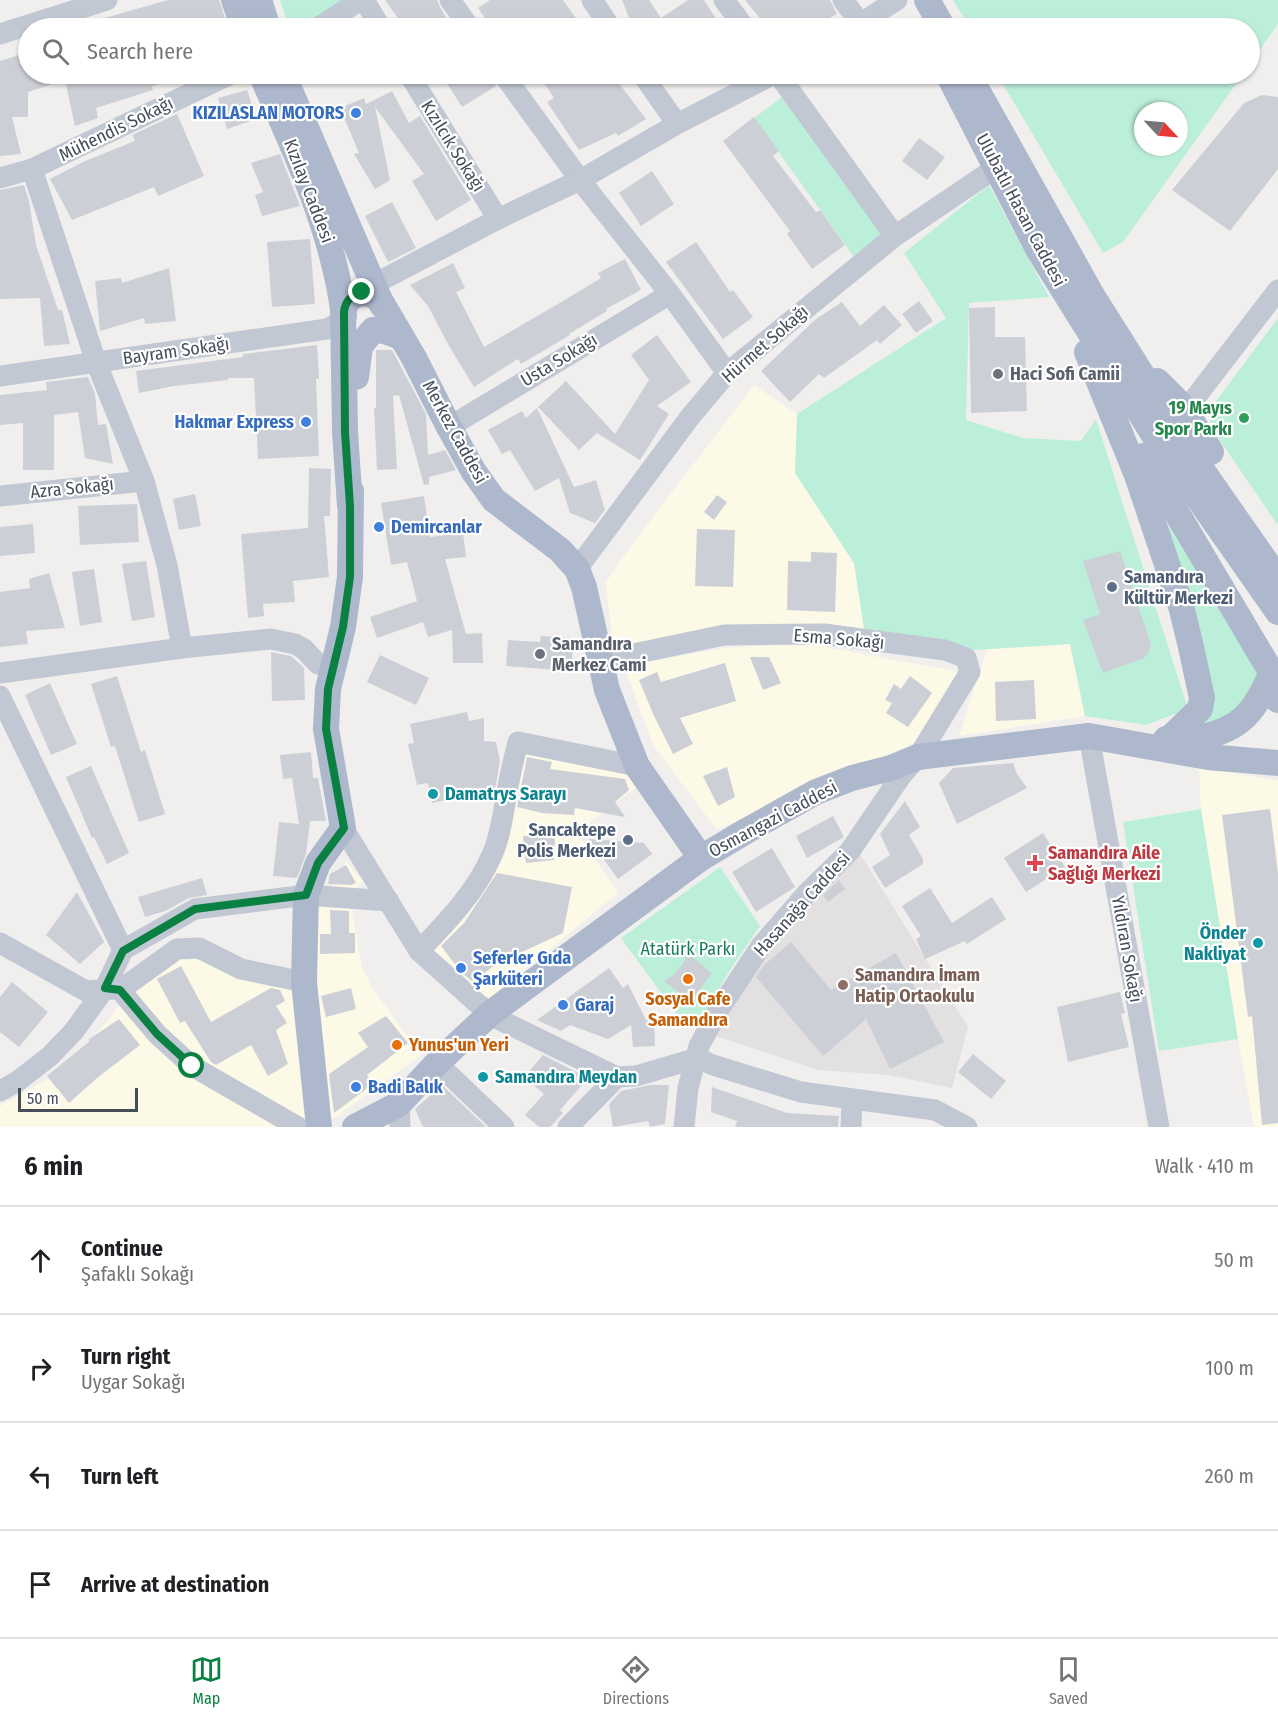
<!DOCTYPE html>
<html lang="en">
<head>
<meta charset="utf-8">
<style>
  :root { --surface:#fff; --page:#f6f6f6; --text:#202124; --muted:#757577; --line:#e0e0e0; --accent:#0b8043 }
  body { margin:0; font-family:"Fira Sans Condensed",sans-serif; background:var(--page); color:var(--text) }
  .compass { position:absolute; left:1134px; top:102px; width:54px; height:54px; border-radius:50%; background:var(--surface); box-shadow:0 2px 4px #0004; rotate:116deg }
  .scale { position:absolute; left:18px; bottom:15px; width:120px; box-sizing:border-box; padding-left:6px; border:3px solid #464e5c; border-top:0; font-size:16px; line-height:21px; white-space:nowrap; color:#464e5c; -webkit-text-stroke:4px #fff; paint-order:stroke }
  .stop { position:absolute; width:18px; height:18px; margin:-14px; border:4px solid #0b8043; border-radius:50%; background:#fff }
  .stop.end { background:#0b8043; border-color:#fff; box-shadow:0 2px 6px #0008 }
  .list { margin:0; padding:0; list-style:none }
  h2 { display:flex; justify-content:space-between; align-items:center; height:78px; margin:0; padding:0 24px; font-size:26px }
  h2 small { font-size:20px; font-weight:400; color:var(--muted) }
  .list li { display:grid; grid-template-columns:39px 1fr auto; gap:18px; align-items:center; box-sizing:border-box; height:108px; padding:0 24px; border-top:2px solid var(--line) }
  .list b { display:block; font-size:22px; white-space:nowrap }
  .list p { margin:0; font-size:20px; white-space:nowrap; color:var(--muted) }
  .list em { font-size:20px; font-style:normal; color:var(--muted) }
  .icon { flex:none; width:33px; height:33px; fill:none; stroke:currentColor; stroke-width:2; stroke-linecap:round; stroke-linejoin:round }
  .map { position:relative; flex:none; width:1278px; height:1127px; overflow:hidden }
  .search { position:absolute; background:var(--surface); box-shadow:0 2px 4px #0004; left:18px; right:18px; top:18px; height:66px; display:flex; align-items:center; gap:15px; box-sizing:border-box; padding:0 21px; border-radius:33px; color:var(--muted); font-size:22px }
  .sheet { height:510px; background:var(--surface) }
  nav { display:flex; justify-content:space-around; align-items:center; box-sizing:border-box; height:84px; border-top:2px solid var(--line); background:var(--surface); font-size:16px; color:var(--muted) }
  nav a { display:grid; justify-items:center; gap:3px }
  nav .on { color:var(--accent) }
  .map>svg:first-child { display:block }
  .commercial { fill:#fcf9e7 }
  .education { fill:#e2e0e0 }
  .green { fill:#bcefd9; fill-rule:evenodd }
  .building { fill:#cdcfd6 }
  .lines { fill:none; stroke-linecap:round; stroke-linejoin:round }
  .minor { stroke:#c2c8d3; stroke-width:21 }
  .major { stroke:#aeb8cd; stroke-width:26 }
  .route { stroke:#0b8043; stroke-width:8 }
  .shop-dot { fill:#3f7fe0; stroke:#fff; stroke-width:2 }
  .worship-dot { fill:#6b7280; stroke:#fff; stroke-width:2 }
  .leisure-dot { fill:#2e9e5b; stroke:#fff; stroke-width:2 }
  .service-dot { fill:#5c6f8a; stroke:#fff; stroke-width:2 }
  .culture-dot { fill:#0f9aa8; stroke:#fff; stroke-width:2 }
  .health-dot { fill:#e0444e; stroke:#fff; stroke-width:2 }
  .food-dot { fill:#e8710a; stroke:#fff; stroke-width:2 }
  .education-dot { fill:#8d6e63; stroke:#fff; stroke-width:2 }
  .labels { text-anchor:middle; stroke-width:4.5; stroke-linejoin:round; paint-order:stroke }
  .shop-label { font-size:18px; font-weight:bold; fill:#366cbe; stroke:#fff; text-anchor:start }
  .street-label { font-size:18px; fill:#464e5c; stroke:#fff }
  .worship-label { font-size:18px; font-weight:bold; fill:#5b616d; stroke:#fff; text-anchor:start }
  .leisure-label { font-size:18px; font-weight:bold; fill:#27864d; stroke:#fff; text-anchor:end }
  .service-label { font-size:18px; font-weight:bold; fill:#4e5e75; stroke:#fff; text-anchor:start }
  .culture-label { font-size:18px; font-weight:bold; fill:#0d838f; stroke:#fff; text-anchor:start }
  .health-label { font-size:18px; font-weight:bold; fill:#be3a42; stroke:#fff; text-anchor:start }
  .park-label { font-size:18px; fill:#177d5d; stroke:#fff }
  .education-label { font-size:18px; font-weight:bold; fill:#785e54; stroke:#fff; text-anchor:start }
  .food-label { font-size:18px; font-weight:bold; fill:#c56008; stroke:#fff }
</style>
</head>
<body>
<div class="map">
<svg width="1278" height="1127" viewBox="0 0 1278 1127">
  <rect width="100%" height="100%" fill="#f1efee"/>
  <g class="commercial">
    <polygon points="754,385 797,414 795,473 854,563 864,629 613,649 606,582 634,542"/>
    <polygon points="804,643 959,672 914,743 717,830 653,745 624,666 724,648"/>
    <polygon points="1070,644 1085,716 959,736 987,649"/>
    <polygon points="521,751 631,775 638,786 577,832 618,893 478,1008 417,956 467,906"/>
    <polygon points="1199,767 1278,781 1278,1127 1254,1127 1238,1039 1201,809"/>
    <polygon points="346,862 363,881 349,896 362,967 372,988 421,1055 336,1117 314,1127 0,1127 0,1106 68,1067 112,1016 137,975 204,941 256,974 313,988 318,910"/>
  </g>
  <polygon class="education" points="859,852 968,1027 952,1088 889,1075 818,1070 713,1035 771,943"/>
  <g class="green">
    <polygon points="280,0 347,0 302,28 289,28"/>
    <polygon points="953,0 1278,0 1278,24 1250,64 1250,28 970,28"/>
    <path d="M997,74H1243L1123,242L1103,253ZM1143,111H1179V147H1143Z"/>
    <polygon points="798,85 897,232 859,264 754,118"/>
    <polygon points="989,185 1049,297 969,303 966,420 1023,438 1081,441 1096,419 1188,709 1146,725 1085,716 1070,644 943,652 864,629 854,563 795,473 797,414 946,318 904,253"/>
    <polygon points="1278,318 1278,522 1277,524 1210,426 1210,409"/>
    <polygon points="1157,506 1258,674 1257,691 1221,721 1204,726 1215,703"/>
    <polygon points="1201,809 1238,1039 1159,1051 1123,822"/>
    <polygon points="720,867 760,926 730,970 697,1026 675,1012 621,938"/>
  </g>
  <g class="building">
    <polygon points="168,0 219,0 226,21 184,28 81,28 80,25"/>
    <polygon points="385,0 437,0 440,7 446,17 428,28 405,28"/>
    <polygon points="490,0 563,0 583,28 492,28 478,8"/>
    <polygon points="622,0 649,0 661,18 688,0 704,0 722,28 633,28"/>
    <polygon points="745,0 830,0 837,14 811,28 768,28"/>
    <polygon points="28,52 28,74 183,74 184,77 152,86 153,90 96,108 98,118 75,126 65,80 28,92 28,117 18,117 17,115 17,117 12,117 21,154 0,156 0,61"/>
    <polygon points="441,74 490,74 496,86 462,107"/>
    <polygon points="538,74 612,74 646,119 618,136 616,133 579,150 547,102 554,98"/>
    <polygon points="247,90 257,119 227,129 218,98"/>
    <polygon points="392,91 409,123 420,116 471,200 436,221 412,181 424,174 375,107 390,180 375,189 354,154 359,153 340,108 364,98 366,104"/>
    <polygon points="1262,95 1278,97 1278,169 1230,231 1172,190 1244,103"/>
    <polygon points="177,114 204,176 158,196 154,187 72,220 50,179 85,161 135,141 132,135"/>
    <polygon points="754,117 779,151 773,156 816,212 820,210 845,245 812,269 787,234 790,231 723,141"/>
    <polygon points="919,138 945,157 927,180 902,161"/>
    <polygon points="280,154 300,206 262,216 255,195 263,192 251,163"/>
    <polygon points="652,171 674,204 641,226 619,193"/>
    <polygon points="24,185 29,201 36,245 58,310 62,310 70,344 44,346 40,298 0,299 0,190"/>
    <polygon points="392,202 416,248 388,262 365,216"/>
    <polygon points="310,239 315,304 272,307 267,242"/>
    <polygon points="696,242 730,292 733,290 753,317 723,339 666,262"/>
    <polygon points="625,259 641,290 606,309 607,311 569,334 570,335 521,364 518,359 474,387 449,346 428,306 410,285 453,263 465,288 456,292 484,347 563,301 601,278 598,273"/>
    <polygon points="169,268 176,321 145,324 144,318 100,331 95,281 121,278 122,283"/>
    <polygon points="919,301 933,321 916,333 902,314"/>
    <polygon points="842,302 860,326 884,305 902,325 880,344 877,340 824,378 819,374 790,402 761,371 816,319"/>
    <polygon points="995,307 995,337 1025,337 1027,411 971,413 969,308"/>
    <polygon points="657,335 691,382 657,406 669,414 640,460 597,433 579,450 538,407 566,381 615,434 649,380 631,355"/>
    <polygon points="317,345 319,379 316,379 319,456 258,459 254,378 228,378 228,380 174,386 139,393 136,371 243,357 243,354"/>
    <polygon points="376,350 392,350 426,414 428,455 445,450 456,470 429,477 429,484 424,485 399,395 393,396 397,469 377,470 374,408 376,408"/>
    <polygon points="88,377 95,394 98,425 106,424 113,464 85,458 78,412 54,415 54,470 23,470 23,423 0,425 0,395 47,390 46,382"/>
    <polygon points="537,408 574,487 596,480 605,510 595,523 570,513 559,478 535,491 510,450 502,454 488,430 522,411 526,418"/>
    <polygon points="309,468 331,469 330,516 324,516 329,577 293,581 295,602 263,604 264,616 248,618 241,534 308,528"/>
    <polygon points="195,494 201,526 179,530 173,499"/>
    <polygon points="717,495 727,502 714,520 704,512"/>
    <polygon points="424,496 430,537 463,533 466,557 445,559 466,634 482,633 483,663 453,663 452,630 428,637 423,622 377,638 370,617 417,601 407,562 391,565 381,503"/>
    <polygon points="137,504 139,542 80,545 78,506"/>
    <polygon points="33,524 35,553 0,556 0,527"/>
    <polygon points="697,529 735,530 733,587 695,586"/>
    <polygon points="1120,551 1151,644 1149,652 1144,658 1103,673 1083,620 1100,614 1083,561"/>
    <polygon points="811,552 837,553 835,612 787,610 788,561 811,562"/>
    <polygon points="146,561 155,617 132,621 122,564"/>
    <polygon points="94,569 102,622 80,626 72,572"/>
    <polygon points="49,573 65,628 26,631 28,644 0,647 0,592 30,588 29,579"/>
    <polygon points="541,636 574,638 571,671 506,666 508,640 540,642"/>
    <polygon points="271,652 291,656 304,668 305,700 272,701"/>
    <polygon points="380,655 429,678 416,705 367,682"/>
    <polygon points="750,657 769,657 781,683 763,690"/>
    <polygon points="725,663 736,701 680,718 693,744 673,754 654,716 639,680 657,672 661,682"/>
    <polygon points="117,676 141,752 145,750 165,814 139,822 115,746 111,747 91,684"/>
    <polygon points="910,676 932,693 908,727 886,713 892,703 885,700 894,684 901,689"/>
    <polygon points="1034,680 1036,719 996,721 995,682"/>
    <polygon points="50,683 77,744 51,755 25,695"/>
    <polygon points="467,712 469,721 484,718 484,741 496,742 500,761 495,789 432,803 428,783 417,785 408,744 414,743 410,724"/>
    <polygon points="311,752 313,778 318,778 326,821 310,821 306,854 297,878 273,876 279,822 299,824 292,778 283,779 280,755"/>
    <polygon points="527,757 552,762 550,769 625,779 629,790 615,802 625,817 575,808 574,815 542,813 517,807"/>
    <polygon points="1013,763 1017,774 1027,788 957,824 939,783 953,768"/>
    <polygon points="91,766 129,853 107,864 94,837 92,838 66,777"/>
    <polygon points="727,767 735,797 718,806 703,776"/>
    <polygon points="905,801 920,827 909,835 923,859 923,864 885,888 872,867 890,855 880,834"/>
    <polygon points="1270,809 1278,873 1278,1123 1262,1125 1252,1016 1248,1017 1222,815"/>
    <polygon points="833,816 844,837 807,858 796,836"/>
    <polygon points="1043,833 1065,867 1026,892 1004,858"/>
    <polygon points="523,836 555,837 554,860 526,863"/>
    <polygon points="589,839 644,843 652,854 618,879"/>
    <polygon points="772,848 795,887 756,912 732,872"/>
    <polygon points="346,865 356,883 351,885 328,884 330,874"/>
    <polygon points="497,873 572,887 563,933 496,964 473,982 461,972 441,946 464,923"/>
    <polygon points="202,878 207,895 189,898 165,911 145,917 138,897"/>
    <polygon points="839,880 845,889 828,902 823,895"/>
    <polygon points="930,888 952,923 992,897 1006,919 967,944 965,941 925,959 916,939 921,936 902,906"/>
    <polygon points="77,892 104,942 80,964 46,935"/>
    <polygon points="330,910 349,911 349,933 355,933 355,953 320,954 320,934 331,934"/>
    <polygon points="791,942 831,990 896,953 944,1042 890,1069 866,1019 823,1056 756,977 763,966"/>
    <polygon points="687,953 712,973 690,1002 664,981 672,976 683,964"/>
    <polygon points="181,966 211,1022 271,988 280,990 285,1001 276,1006 287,1023 276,1030 288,1064 268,1076 251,1045 216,1065 211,1062 185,1021 180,1023 157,979"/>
    <polygon points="609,968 623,988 628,984 646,1020 654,1019 655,1046 633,1047 631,1025 608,1039 570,1025 561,1031 537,1020"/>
    <polygon points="12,982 48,1012 19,1047 0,1032 0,997"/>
    <polygon points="351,988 356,1009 326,1017 321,996"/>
    <polygon points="1120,992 1125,1013 1121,1014 1129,1047 1068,1062 1057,1007"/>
    <polygon points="386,1016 408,1043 367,1075 373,1084 334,1113 329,1074 368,1047 358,1033"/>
    <polygon points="119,1019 140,1045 97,1078 69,1103 47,1076 90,1041 88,1040"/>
    <polygon points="973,1054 1006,1081 991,1099 958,1072"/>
    <polygon points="543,1055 588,1078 560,1110 563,1113 550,1127 539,1127 525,1115 544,1094 524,1077"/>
    <polygon points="442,1085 486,1127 423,1127 415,1109"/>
    <polygon points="650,1085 669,1085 665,1124 650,1127 648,1121 613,1127 609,1104 621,1091"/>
    <polygon points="712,1087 787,1113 839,1116 838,1127 735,1127 737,1121 711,1112"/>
  </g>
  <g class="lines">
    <g class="minor">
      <polyline points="364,0 381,28"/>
      <polyline points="450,0 470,28"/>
      <polyline points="592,0 611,28"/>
      <polyline points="724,0 745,28"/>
      <polyline points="843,0 861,24"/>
      <polyline points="317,28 361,0"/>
      <polyline points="853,28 897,0"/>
      <polyline points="0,34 107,0"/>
      <polyline points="409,74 498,219"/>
      <polyline points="503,74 580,180 670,294 727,373"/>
      <polyline points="642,74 677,124"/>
      <polyline points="778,74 895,236"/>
      <polyline points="32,169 96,362 144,481 167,565 182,648"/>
      <polyline points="0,178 32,169 231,74"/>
      <polyline points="361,291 498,219 580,180 677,124 774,74"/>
      <path d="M0,376L327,329C336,325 339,322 343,312"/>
      <polyline points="1185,411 1278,290"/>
      <polyline points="449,427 670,294"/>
      <polyline points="0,496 144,481"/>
      <polyline points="577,569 690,417 727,373 895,236 997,167"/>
      <polyline points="600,661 724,635 824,634 945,650 966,658 970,672 918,757 901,776 850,851 808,892 761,946 718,1011 699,1046 688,1088 684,1127"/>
      <polyline points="0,673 182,648 271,639 295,644 304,649 318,664 333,670"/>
      <polyline points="0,696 123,950"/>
      <polyline points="1089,736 1159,1127"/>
      <polyline points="343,828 419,951 478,1004 500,1020 617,1077 636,1076 697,1058 713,1065 801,1092 935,1110 967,1127"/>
      <polyline points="0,943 86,991 113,989"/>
      <path d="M419,951C447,922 476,892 492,855C501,835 503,813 507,792C510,775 514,758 518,742L637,766"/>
      <polyline points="120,990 157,1034 192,1066 298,1127"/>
      <polyline points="120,990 177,949 199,948 241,969 304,982"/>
      <polyline points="437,1063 504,1127"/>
      <polyline points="0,1091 18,1081 50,1056 74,1031 105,988 123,950 195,909 306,895 389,901"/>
      <polyline points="399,1104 400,1127"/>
      <polyline points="568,1127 617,1077"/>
      <polyline points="851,1127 852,1099"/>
    </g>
    <g class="major">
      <polyline points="234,0 244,28"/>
      <polyline points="259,0 268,28"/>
      <polyline points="927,0 943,28"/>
      <path d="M261,74C296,152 333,230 344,316"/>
      <polyline points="283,74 382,305"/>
      <polyline points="948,74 1038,249 1154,435 1278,612"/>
      <polyline points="968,74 1093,297 1204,473 1278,579"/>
      <polyline points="1087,352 1137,475 1181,606 1191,647 1202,698 1200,709 1170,738"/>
      <polyline points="356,377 360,346 373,330 385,331 401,337"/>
      <polyline points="1157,381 1183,407 1211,452"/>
      <polyline points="1143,456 1270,670 1278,700"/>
      <polyline points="350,506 345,432 343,312 347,301 356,294 369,293 380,300 414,358 449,427 474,472 494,500 560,550 577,569 584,587 607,690 637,766 701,858"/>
      <path d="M1166,739C1177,737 1188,739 1200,737C1240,731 1256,710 1271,674"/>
      <polyline points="319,1127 304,982 306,895 318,863 343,828 326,729 328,689 343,627 350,577 351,491"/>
      <polyline points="355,1127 399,1104 437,1063 491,1013 701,858 748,830 816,792 852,778 891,768 918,757 1089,736 1208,757 1278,763"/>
    </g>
  </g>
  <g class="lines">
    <path class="route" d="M192,1066L157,1034L120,990L105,988L123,951L195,909L306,895L318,863L344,828L326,729L328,689L343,627L350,577V506L345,432L344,312C345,301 351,295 362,292"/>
  </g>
  <g class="shop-dot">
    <circle cx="356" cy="113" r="6"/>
    <circle cx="306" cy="422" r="6"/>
    <circle cx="379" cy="527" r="6"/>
    <circle cx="461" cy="968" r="6"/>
    <circle cx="563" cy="1005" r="6"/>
    <circle cx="356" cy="1087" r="6"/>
  </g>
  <g class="worship-dot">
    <circle cx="998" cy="374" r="6"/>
    <circle cx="540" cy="654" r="6"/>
  </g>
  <circle class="leisure-dot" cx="1244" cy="418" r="6"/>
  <g class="service-dot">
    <circle cx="1112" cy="587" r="6"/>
    <circle cx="628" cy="840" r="6"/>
  </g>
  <g class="culture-dot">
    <circle cx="433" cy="794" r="6"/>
    <circle cx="1258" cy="943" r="6"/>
    <circle cx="483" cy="1077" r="6"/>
  </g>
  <path class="health-dot" d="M1032 854h6v6h6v6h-6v6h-6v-6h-6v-6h6z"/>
  <g class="food-dot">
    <circle cx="688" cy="979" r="6"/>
    <circle cx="397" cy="1045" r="6"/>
  </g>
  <circle class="education-dot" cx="843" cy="985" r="6"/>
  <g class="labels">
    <g class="shop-label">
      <text x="344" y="119" text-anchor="end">KIZILASLAN MOTORS</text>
      <text x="294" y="428" text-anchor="end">Hakmar Express</text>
      <text x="391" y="533">Demircanlar</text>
      <text x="473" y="964">Seferler Gıda<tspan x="473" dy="21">Şarküteri</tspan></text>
      <text x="575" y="1011">Garaj</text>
      <text x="368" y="1093">Badi Balık</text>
    </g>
    <g class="street-label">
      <text transform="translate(116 129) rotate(-26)" y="6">Mühendis Sokağı</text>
      <text transform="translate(453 146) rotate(58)" y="6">Kızılcık Sokağı</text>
      <text transform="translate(309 191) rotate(69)" y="6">Kızılay Caddesi</text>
      <text transform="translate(1021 210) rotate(62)" y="6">Ulubatlı Hasan Caddesi</text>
      <text transform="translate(765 344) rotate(-41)" y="6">Hürmet Sokağı</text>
      <text transform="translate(176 351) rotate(-8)" y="6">Bayram Sokağı</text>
      <text transform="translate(559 360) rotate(-31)" y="6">Usta Sokağı</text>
      <text transform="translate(455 432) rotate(61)" y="6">Merkez Caddesi</text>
      <text transform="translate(72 488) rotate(-6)" y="6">Azra Sokağı</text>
      <text transform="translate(839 639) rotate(5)" y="6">Esma Sokağı</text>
      <text transform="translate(773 819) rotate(-28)" y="6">Osmangazi Caddesi</text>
      <text transform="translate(802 904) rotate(-48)" y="6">Hasanağa Caddesi</text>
      <text transform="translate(1127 949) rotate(80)" y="6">Yıldıran Sokağı</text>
    </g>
    <g class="worship-label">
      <text x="1010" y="380">Haci Sofi Camii</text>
      <text x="552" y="650">Samandıra<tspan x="552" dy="21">Merkez Cami</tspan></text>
    </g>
    <g class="leisure-label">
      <text x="1232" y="414">19 Mayıs<tspan x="1232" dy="21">Spor Parkı</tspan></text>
    </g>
    <g class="service-label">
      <text x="1124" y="583">Samandıra<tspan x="1124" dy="21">Kültür Merkezi</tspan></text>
      <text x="616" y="836" text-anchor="end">Sancaktepe<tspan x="616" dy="21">Polis Merkezi</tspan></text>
    </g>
    <g class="culture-label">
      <text x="445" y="800">Damatrys Sarayı</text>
      <text x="1246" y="939" text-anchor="end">Önder<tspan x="1246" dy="21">Nakliyat</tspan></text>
      <text x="495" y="1083">Samandıra Meydan</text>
    </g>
    <g class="health-label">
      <text x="1048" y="859">Samandıra Aile<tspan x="1048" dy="21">Sağlığı Merkezi</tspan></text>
    </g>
    <g class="park-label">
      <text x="688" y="955">Atatürk Parkı</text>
    </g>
    <g class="education-label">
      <text x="855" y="981">Samandıra İmam<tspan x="855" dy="21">Hatip Ortaokulu</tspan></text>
    </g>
    <g class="food-label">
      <text x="688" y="1005">Sosyal Cafe<tspan x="688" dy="21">Samandıra</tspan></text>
      <text x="409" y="1051" text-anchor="start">Yunus'un Yeri</text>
    </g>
  </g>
</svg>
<svg class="compass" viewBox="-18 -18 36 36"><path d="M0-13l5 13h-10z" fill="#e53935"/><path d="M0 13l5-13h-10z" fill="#757577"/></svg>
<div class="scale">50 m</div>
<div class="stop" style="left:192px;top:1066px"></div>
<div class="stop end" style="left:362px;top:292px"></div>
<div class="search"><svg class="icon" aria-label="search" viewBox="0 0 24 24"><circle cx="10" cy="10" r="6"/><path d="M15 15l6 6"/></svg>Search here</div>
</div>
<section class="sheet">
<h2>6 min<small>Walk · 410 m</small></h2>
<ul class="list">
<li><svg class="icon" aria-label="ahead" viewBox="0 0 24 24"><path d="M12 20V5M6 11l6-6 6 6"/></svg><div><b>Continue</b><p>Şafaklı Sokağı</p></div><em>50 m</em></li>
<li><svg class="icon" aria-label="right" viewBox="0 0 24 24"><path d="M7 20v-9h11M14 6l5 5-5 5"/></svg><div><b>Turn right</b><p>Uygar Sokağı</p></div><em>100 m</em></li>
<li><svg class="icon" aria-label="left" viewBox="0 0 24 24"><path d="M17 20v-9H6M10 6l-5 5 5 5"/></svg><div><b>Turn left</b></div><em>260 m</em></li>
<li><svg class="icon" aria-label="arrive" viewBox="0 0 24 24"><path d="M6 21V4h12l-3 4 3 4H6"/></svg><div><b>Arrive at destination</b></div></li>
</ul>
</section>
<nav>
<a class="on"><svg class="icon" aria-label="map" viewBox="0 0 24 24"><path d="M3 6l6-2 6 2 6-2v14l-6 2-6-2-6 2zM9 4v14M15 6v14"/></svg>Map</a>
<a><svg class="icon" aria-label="directions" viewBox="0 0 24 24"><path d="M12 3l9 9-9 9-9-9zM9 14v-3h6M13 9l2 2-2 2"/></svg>Directions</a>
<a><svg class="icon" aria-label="saved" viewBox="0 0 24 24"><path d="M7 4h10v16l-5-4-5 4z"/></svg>Saved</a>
</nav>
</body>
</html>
